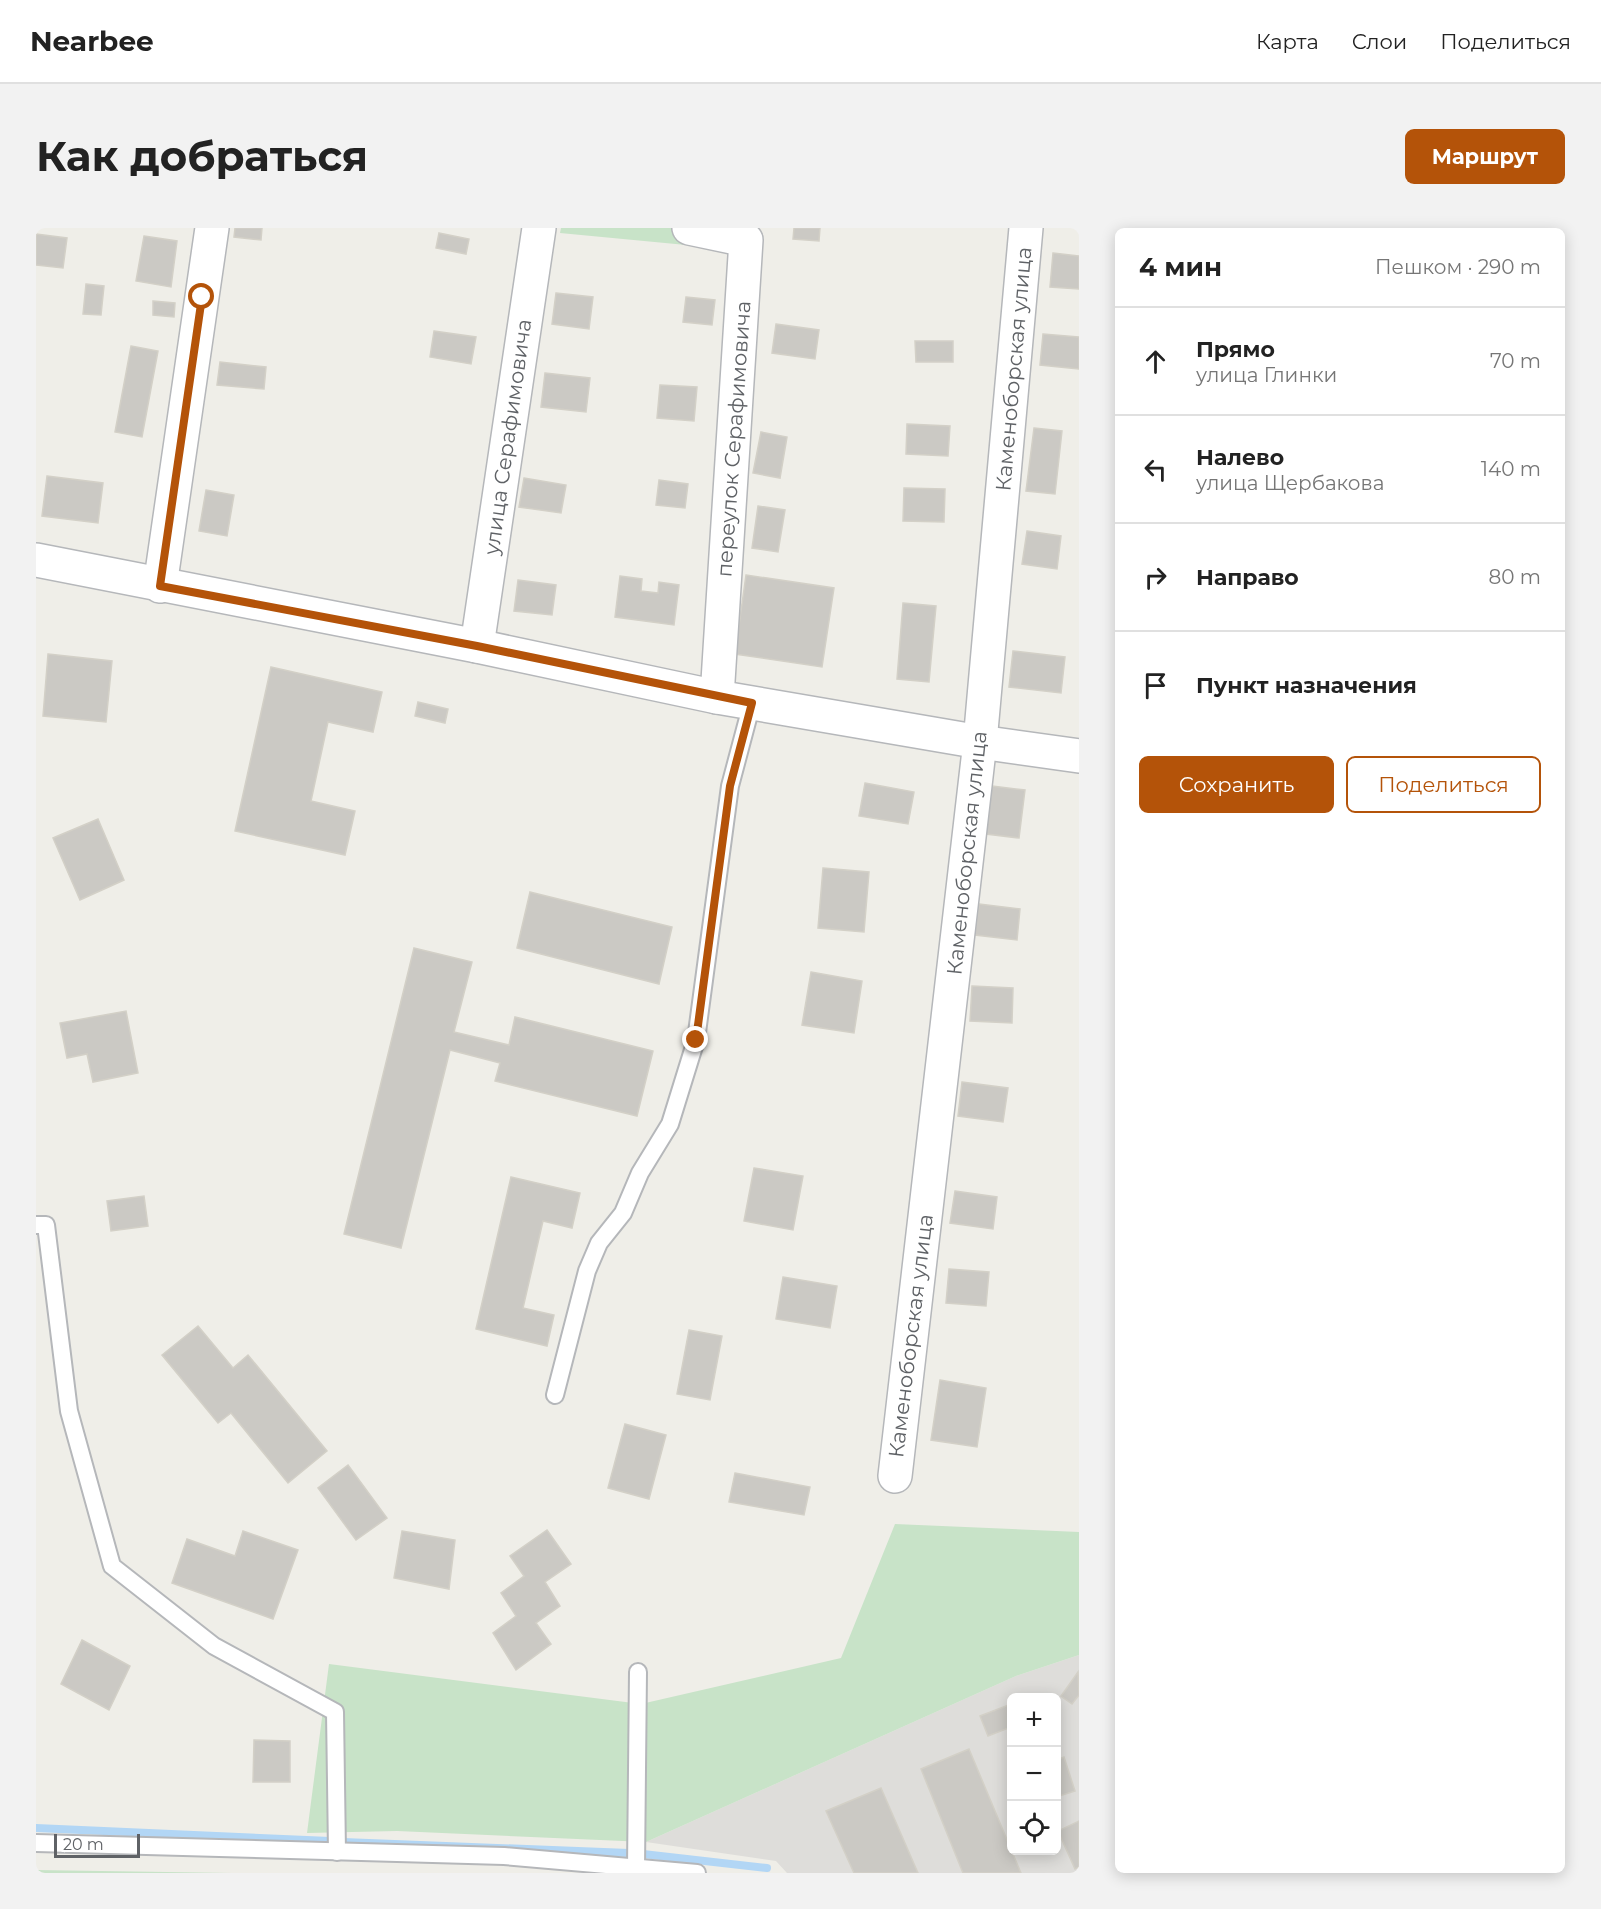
<!DOCTYPE html>
<html lang="ru">
<head>
<meta charset="utf-8">
<style>
  :root { --surface:#fff; --page:#f2f2f2; --text:#222; --muted:#767676; --line:#e0e0e0; --accent:#b45309 }
  body { margin:0; font-family:Montserrat,sans-serif; background:var(--page); color:var(--text) }
  .controls { position:absolute; right:18px; bottom:18px; display:grid; overflow:hidden; border-radius:9px; box-shadow:0 3px 15px #0003 }
  .controls button { width:54px; height:54px; display:grid; place-items:center; padding:0; border:0; border-bottom:2px solid var(--line); background:var(--surface); color:var(--text); font:30px sans-serif }
  .scale { position:absolute; left:18px; bottom:15px; width:86px; box-sizing:border-box; padding-left:6px; border:3px solid #5f6266; border-top:0; font-size:16px; line-height:21px; white-space:nowrap; color:#5f6266; -webkit-text-stroke:4px #fff; paint-order:stroke }
  .stop { position:absolute; width:18px; height:18px; margin:-14px; border:4px solid #b45309; border-radius:50%; background:#fff }
  .stop.end { background:#b45309; border-color:#fff; box-shadow:0 2px 6px #0008 }
  .list { margin:0; padding:0; list-style:none }
  h2 { display:flex; justify-content:space-between; align-items:center; height:78px; margin:0; padding:0 24px; font-size:26px }
  h2 small { font-size:20px; font-weight:400; color:var(--muted) }
  .list li { display:grid; grid-template-columns:39px 1fr auto; gap:18px; align-items:center; box-sizing:border-box; height:108px; padding:0 24px; border-top:2px solid var(--line) }
  .list b { display:block; font-size:22px; white-space:nowrap }
  .list p { margin:0; font-size:20px; white-space:nowrap; color:var(--muted) }
  .list em { font-size:20px; font-style:normal; color:var(--muted) }
  .actions { display:flex; gap:12px; padding:18px 24px }
  .actions a { flex:1; padding:14px 0; border:2px solid var(--accent); border-radius:9px; text-align:center; font-size:21px; color:var(--accent) }
  .actions .main { background:var(--accent); color:#fff }
  .icon { flex:none; width:33px; height:33px; fill:none; stroke:currentColor; stroke-width:2; stroke-linecap:round; stroke-linejoin:round }
  .map { position:relative; flex:none; width:1043px; height:1645px; overflow:hidden; border-radius:9px }
  header { display:flex; align-items:center; gap:36px; box-sizing:border-box; height:84px; padding:0 30px; background:var(--surface); border-bottom:2px solid var(--line) }
  header strong { font-size:28px }
  nav { display:flex; gap:33px; margin-inline-start:auto; font-size:21px }
  .intro { display:flex; align-items:center; justify-content:space-between; box-sizing:border-box; height:144px; padding:0 36px }
  h1 { margin:0; font-size:42px }
  .button { padding:15px 27px; border-radius:9px; background:var(--accent); color:#fff; font-size:21px; font-weight:700 }
  main { display:flex; gap:36px; padding:0 36px }
  aside { flex:1; background:var(--surface); border-radius:9px; box-shadow:0 3px 15px #0003 }
  .map>svg:first-child { display:block }
  .industrial { fill:#deddda; fill-rule:evenodd }
  .green { fill:#c8e3c8 }
  .lines { fill:none; stroke-linecap:round; stroke-linejoin:round }
  .stream { stroke:#b2d6f5; stroke-width:8 }
  .building { fill:#cbc9c4; stroke:#d3d0c7; stroke-width:1.5 }
  .service-casing { stroke:#b5b7ba; stroke-width:20 }
  .minor-casing { stroke:#b5b7ba; stroke-width:36 }
  .service { stroke:#fff; stroke-width:16 }
  .minor { stroke:#fff; stroke-width:33 }
  .route { stroke:#b45309; stroke-width:8 }
  .labels { text-anchor:middle; stroke-width:5; stroke-linejoin:round; paint-order:stroke }
  .street-label { font-size:21px; fill:#5f6266; stroke:#fff }
</style>
</head>
<body>
<header>
<strong>Nearbee</strong>
<nav><a>Карта</a><a>Слои</a><a>Поделиться</a></nav>
</header>
<div class="intro"><h1>Как добраться</h1><a class="button">Маршрут</a></div>
<main>
<div class="map">
<svg width="1043" height="1645" viewBox="0 0 1043 1645">
  <rect width="100%" height="100%" fill="#efeee8"/>
  <path class="industrial" d="M1043,1427V1645H751L740,1633L610,1614L980,1448ZM975,1470H1020V1622H975Z"/>
  <g class="green">
    <polygon points="525,0 693,0 692,21 524,5"/>
    <polygon points="859,1296 1043,1304 1043,1427 980,1448 610,1614 361,1603 271,1605 293,1436 605,1476 805,1430"/>
    <polygon points="0,1642 196,1645 0,1645"/>
  </g>
  <g class="lines">
    <g class="stream">
      <polyline points="0,1600 294,1613"/>
      <polyline points="307,1614 593,1625"/>
      <polyline points="607,1626 731,1640"/>
    </g>
  </g>
  <g class="building">
    <polygon points="199,0 226,0 225,12 198,9"/>
    <polygon points="758,0 784,0 783,13 757,11"/>
    <polygon points="403,5 433,11 430,26 400,20"/>
    <polygon points="0,6 31,10 27,40 0,37"/>
    <polygon points="108,8 141,13 135,59 100,53"/>
    <polygon points="1017,25 1043,28 1043,61 1014,59"/>
    <polygon points="50,56 68,58 65,87 47,86"/>
    <polygon points="520,65 557,69 553,101 516,96"/>
    <polygon points="650,69 679,72 676,97 647,94"/>
    <polygon points="117,73 139,75 138,89 117,87"/>
    <polygon points="740,96 783,102 779,131 736,125"/>
    <polygon points="398,103 440,109 435,136 394,129"/>
    <polygon points="1007,106 1043,109 1043,141 1004,137"/>
    <polygon points="879,113 917,113 917,134 880,134"/>
    <polygon points="95,118 122,123 106,209 79,204"/>
    <polygon points="184,134 230,139 228,161 181,157"/>
    <polygon points="509,145 554,150 550,184 505,179"/>
    <polygon points="624,157 661,159 658,193 621,190"/>
    <polygon points="871,196 914,198 912,228 870,226"/>
    <polygon points="998,200 1026,203 1019,266 990,263"/>
    <polygon points="725,204 751,209 744,250 717,245"/>
    <polygon points="11,248 67,255 62,295 6,288"/>
    <polygon points="488,250 530,257 525,285 483,279"/>
    <polygon points="623,252 652,256 649,280 620,277"/>
    <polygon points="868,260 909,261 908,294 867,293"/>
    <polygon points="170,262 198,267 191,308 163,303"/>
    <polygon points="722,278 749,282 742,324 716,320"/>
    <polygon points="991,303 1025,308 1021,341 986,336"/>
    <polygon points="710,347 798,360 786,439 699,426"/>
    <polygon points="584,348 606,351 605,363 622,365 623,354 643,357 638,397 579,389"/>
    <polygon points="482,352 520,357 516,387 478,383"/>
    <polygon points="867,375 900,378 893,454 861,451"/>
    <polygon points="977,423 1029,429 1025,465 973,459"/>
    <polygon points="12,426 76,433 70,494 7,488"/>
    <polygon points="235,439 346,464 337,504 292,494 275,573 319,583 309,627 199,603"/>
    <polygon points="382,474 412,481 409,495 379,488"/>
    <polygon points="829,555 878,564 872,596 823,588"/>
    <polygon points="956,558 989,562 983,610 950,606"/>
    <polygon points="62,591 88,652 44,672 17,610"/>
    <polygon points="787,640 833,644 828,704 782,700"/>
    <polygon points="494,664 636,699 623,756 481,720"/>
    <polygon points="943,676 984,681 981,712 939,707"/>
    <polygon points="378,720 436,734 418,804 473,817 479,789 617,823 601,888 459,853 464,835 414,822 365,1020 308,1006"/>
    <polygon points="775,744 826,753 818,805 766,797"/>
    <polygon points="936,758 977,760 976,795 934,793"/>
    <polygon points="90,783 102,845 57,854 51,826 31,830 24,795"/>
    <polygon points="926,854 972,860 967,894 922,888"/>
    <polygon points="718,940 767,948 757,1002 708,993"/>
    <polygon points="475,949 544,965 536,1000 507,993 487,1080 518,1087 511,1118 440,1101"/>
    <polygon points="919,963 961,969 957,1001 914,995"/>
    <polygon points="108,968 112,998 75,1003 71,973"/>
    <polygon points="913,1041 953,1044 950,1078 910,1075"/>
    <polygon points="747,1049 801,1058 794,1100 740,1091"/>
    <polygon points="162,1098 197,1140 212,1127 291,1223 252,1255 195,1185 182,1195 126,1127"/>
    <polygon points="653,1102 686,1108 674,1172 641,1166"/>
    <polygon points="904,1152 950,1160 941,1219 895,1212"/>
    <polygon points="589,1196 630,1207 613,1271 572,1260"/>
    <polygon points="312,1237 351,1290 320,1312 282,1260"/>
    <polygon points="699,1245 774,1259 768,1287 693,1274"/>
    <polygon points="511,1302 535,1336 509,1354 524,1378 500,1395 515,1416 480,1442 457,1405 480,1388 465,1365 488,1348 474,1328"/>
    <polygon points="207,1303 262,1322 237,1391 136,1355 151,1311 199,1328"/>
    <polygon points="366,1303 419,1312 413,1361 358,1350"/>
    <polygon points="46,1412 94,1438 73,1482 25,1456"/>
    <polygon points="1042,1444 1043,1467 1036,1476 1025,1468"/>
    <polygon points="975,1476 975,1499 952,1508 944,1488"/>
    <polygon points="218,1512 254,1513 254,1554 217,1554"/>
    <polygon points="933,1521 985,1645 927,1645 885,1541"/>
    <polygon points="1028,1529 1039,1563 1020,1569 1020,1532"/>
    <polygon points="845,1560 882,1645 818,1645 790,1583"/>
    <polygon points="1043,1593 1043,1639 1039,1641 1022,1603"/>
  </g>
  <g class="lines">
    <defs>
      <g id="service">
        <polyline points="0,997 10,997 33,1183 76,1338 178,1418 299,1484 301,1624"/>
        <polyline points="519,1167 551,1043 563,1015 587,985 604,945 634,896 660,812 694,558 716,475"/>
        <polyline points="0,1615 468,1628 661,1645"/>
        <polyline points="600,1640 602,1444"/>
      </g>
      <g id="minor">
        <polyline points="653,0 710,12 681,469"/>
        <polyline points="0,332 441,418 681,469 944,514 1043,528"/>
        <polyline points="124,358 176,0"/>
        <polyline points="441,418 503,0"/>
        <polyline points="859,1248 944,514 990,0"/>
      </g>
    </defs>
    <use href="#service" class="service-casing"/>
    <use href="#minor" class="minor-casing"/>
    <use href="#service" class="service"/>
    <use href="#minor" class="minor"/>
  </g>
  <g class="lines">
    <polyline class="route" points="166,69 124,358 441,418 716,475 694,558 660,812"/>
  </g>
  <g class="labels">
    <g class="street-label">
      <text transform="translate(978 141) rotate(-85)" y="7">Каменоборская улица</text>
      <text transform="translate(472 209) rotate(-82)" y="7">улица Серафимовича</text>
      <text transform="translate(698 211) rotate(-86)" y="7">переулок Серафимовича</text>
      <text transform="translate(931 625) rotate(-84)" y="7">Каменоборская улица</text>
      <text transform="translate(875 1108) rotate(-83)" y="7">Каменоборская улица</text>
    </g>
  </g>
</svg>
<div class="controls">
<button>+</button>
<button>−</button>
<button><svg class="icon" aria-label="locate" viewBox="0 0 24 24"><circle cx="12" cy="12" r="6"/><path d="M12 2v4M12 18v4M2 12h4M18 12h4"/></svg></button>
</div>
<div class="scale">20 m</div>
<div class="stop" style="left:166px;top:69px"></div>
<div class="stop end" style="left:660px;top:812px"></div>
</div>
<aside>
<h2>4 мин<small>Пешком · 290 m</small></h2>
<ul class="list">
<li><svg class="icon" aria-label="ahead" viewBox="0 0 24 24"><path d="M12 20V5M6 11l6-6 6 6"/></svg><div><b>Прямо</b><p>улица Глинки</p></div><em>70 m</em></li>
<li><svg class="icon" aria-label="left" viewBox="0 0 24 24"><path d="M17 20v-9H6M10 6l-5 5 5 5"/></svg><div><b>Налево</b><p>улица Щербакова</p></div><em>140 m</em></li>
<li><svg class="icon" aria-label="right" viewBox="0 0 24 24"><path d="M7 20v-9h11M14 6l5 5-5 5"/></svg><div><b>Направо</b></div><em>80 m</em></li>
<li><svg class="icon" aria-label="arrive" viewBox="0 0 24 24"><path d="M6 21V4h12l-3 4 3 4H6"/></svg><div><b>Пункт назначения</b></div></li>
</ul>
<div class="actions"><a class="main">Сохранить</a><a>Поделиться</a></div>
</aside>
</main>
</body>
</html>
